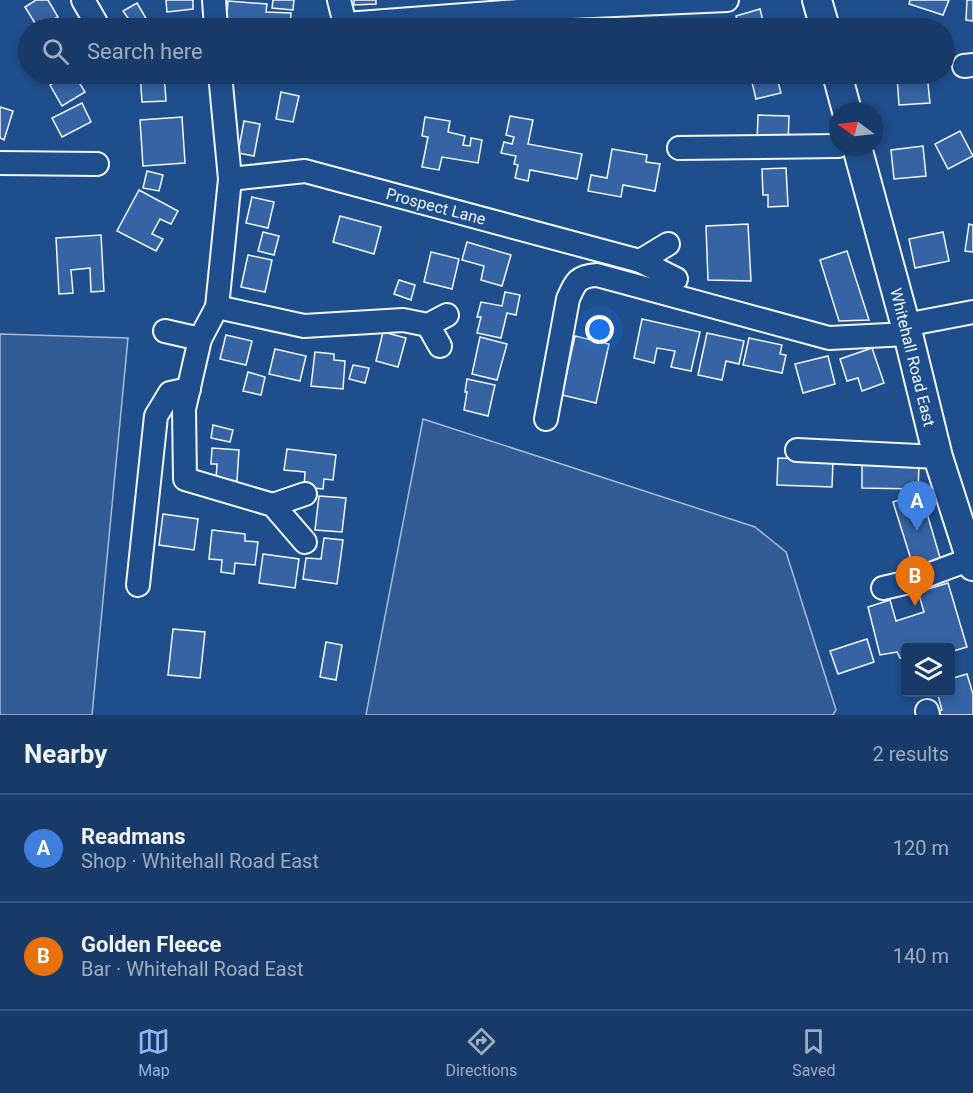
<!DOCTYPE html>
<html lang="en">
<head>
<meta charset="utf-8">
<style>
  :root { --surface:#173a69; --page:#244571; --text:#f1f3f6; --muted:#9eadc0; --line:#36547d; --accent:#95b2f1 }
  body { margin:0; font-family:Roboto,sans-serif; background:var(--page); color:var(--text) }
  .controls { position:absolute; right:18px; bottom:18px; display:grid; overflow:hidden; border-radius:6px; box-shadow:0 3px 9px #0003 }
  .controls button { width:54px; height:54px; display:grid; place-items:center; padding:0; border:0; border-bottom:2px solid var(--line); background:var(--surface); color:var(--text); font:30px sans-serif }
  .compass { position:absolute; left:829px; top:102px; width:54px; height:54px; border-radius:50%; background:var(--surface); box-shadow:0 3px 9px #0003; rotate:285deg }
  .you { position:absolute; left:600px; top:330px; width:21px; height:21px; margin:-15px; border:4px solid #fff; border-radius:50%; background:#1a73e8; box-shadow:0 0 0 9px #1a73e833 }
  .badge { display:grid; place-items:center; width:39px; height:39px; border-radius:50%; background:var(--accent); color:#fff; font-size:20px; font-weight:700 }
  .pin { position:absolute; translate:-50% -50px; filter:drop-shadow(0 2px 3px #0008) }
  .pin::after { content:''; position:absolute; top:32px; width:21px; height:18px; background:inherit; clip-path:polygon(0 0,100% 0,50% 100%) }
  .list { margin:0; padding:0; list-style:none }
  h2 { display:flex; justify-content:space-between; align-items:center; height:78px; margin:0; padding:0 24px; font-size:26px }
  h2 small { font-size:20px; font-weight:400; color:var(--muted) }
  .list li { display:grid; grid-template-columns:39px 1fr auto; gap:18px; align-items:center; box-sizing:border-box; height:108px; padding:0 24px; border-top:2px solid var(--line) }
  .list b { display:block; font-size:22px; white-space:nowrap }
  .list p { margin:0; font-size:20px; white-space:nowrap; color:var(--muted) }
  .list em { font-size:20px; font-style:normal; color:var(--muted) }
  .icon { flex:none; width:33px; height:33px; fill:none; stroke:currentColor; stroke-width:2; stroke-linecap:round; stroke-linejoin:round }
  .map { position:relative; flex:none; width:973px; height:715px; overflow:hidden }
  .search { position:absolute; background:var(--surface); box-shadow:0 3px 9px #0003; left:18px; right:18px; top:18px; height:66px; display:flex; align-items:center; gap:15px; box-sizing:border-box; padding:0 21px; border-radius:33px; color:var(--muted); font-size:22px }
  .sheet { height:294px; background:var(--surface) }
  nav { display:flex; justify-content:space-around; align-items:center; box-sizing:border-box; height:84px; border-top:2px solid var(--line); background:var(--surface); font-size:16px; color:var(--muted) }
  nav a { display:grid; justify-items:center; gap:3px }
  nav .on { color:var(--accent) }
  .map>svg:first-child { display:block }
  .built { fill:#305b95; stroke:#a8bbd7; stroke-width:1.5 }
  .building { fill:#3563a3; stroke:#f2f6ff; stroke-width:1.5 }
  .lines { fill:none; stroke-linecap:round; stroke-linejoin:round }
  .minor-casing { stroke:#f2f6ff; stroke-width:26 }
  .major-casing { stroke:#f2f6ff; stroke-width:32 }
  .minor { stroke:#1f4e8c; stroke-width:22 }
  .major { stroke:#1f4e8c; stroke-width:28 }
  .labels { text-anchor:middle; stroke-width:4.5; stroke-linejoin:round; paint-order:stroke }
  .street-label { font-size:16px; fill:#f2f6ff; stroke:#1f4e8c }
</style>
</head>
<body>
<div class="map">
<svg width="973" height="715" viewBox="0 0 973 715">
  <rect width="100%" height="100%" fill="#1f4e8c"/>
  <g class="built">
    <polygon points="0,334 128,338 92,715 0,715"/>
    <polygon points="423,419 755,527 786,552 836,710 833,715 366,715"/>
  </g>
  <g class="building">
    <polygon points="36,0 48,0 58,17 38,28 25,7"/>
    <polygon points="166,0 193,0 193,9 167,12"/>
    <polygon points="273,0 294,0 293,10 272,8"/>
    <polygon points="354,0 376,0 376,4 354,5"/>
    <polygon points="910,0 949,0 943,15 909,4"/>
    <polygon points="967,0 973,0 973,21 966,20"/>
    <polygon points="228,1 267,4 266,12 291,13 290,28 226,26"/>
    <polygon points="137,3 151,27 162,27 162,28 135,28 123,11"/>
    <polygon points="760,9 765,28 739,28 736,16"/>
    <polygon points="555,25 573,25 573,28 556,28"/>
    <polygon points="69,74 74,74 85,92 62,106 50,85"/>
    <polygon points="140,74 164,74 166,101 142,102"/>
    <polygon points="750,74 776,74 781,93 756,99"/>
    <polygon points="927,74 930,103 899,105 897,76"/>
    <polygon points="281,92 299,96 293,122 276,119"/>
    <polygon points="82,103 91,122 62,137 52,118"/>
    <polygon points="0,107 13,111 4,140 0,138"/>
    <polygon points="758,115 789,116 788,145 757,144"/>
    <polygon points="510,116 533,120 528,144 582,154 577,179 530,170 528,181 515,178 518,165 514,164 516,156 501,153 504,142 512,144 514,137 506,135"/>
    <polygon points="182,117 185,163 143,166 140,120"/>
    <polygon points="425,117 450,121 448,132 465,136 463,145 470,146 471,138 482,140 478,163 442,157 439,170 422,167 428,137 422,136"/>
    <polygon points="244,121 260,124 254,156 238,153"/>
    <polygon points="960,131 973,156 948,169 935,144"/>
    <polygon points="923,146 926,176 894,179 891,150"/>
    <polygon points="612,149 647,155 646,162 660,164 655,191 623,185 621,197 588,191 591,175 607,178"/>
    <polygon points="786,168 788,206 768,207 768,195 763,195 762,169"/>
    <polygon points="147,171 163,175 159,191 143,188"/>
    <polygon points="139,190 178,211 171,224 160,219 152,234 163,239 156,251 117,231"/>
    <polygon points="252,197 274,202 268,228 246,223"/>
    <polygon points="340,216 381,227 374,254 333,242"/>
    <polygon points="748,224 751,281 708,280 706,226"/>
    <polygon points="969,224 973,225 973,252 965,251"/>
    <polygon points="263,232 279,236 274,255 258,251"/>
    <polygon points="943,232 949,261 915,268 909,239"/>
    <polygon points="101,235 104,291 91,292 90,268 71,270 73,293 59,294 56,238"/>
    <polygon points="467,242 511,255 502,286 481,280 484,266 462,260"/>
    <polygon points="847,251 869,320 839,321 820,260"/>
    <polygon points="431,252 459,259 452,289 424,282"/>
    <polygon points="248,255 272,260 265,292 241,287"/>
    <polygon points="399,280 415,285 411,300 394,294"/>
    <polygon points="505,292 520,295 516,315 507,313 501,338 477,333 481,317 477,317 481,302 502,306"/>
    <polygon points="642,319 700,332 691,371 671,367 675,351 657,348 654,363 634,358"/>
    <polygon points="383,332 406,338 398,367 376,361"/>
    <polygon points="707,333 744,341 739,364 726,361 722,380 698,375"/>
    <polygon points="226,335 252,341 246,365 220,359"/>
    <polygon points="575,336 609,344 596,403 562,395"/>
    <polygon points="480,337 507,344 497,380 472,374"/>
    <polygon points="749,338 782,345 780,354 786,355 782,373 743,365"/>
    <polygon points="872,348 884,383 862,391 858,378 847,381 840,359"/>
    <polygon points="275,349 306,356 300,381 269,374"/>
    <polygon points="315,352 334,354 334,360 345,361 343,389 311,386"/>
    <polygon points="828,356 835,384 803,393 795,364"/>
    <polygon points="353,365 369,368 365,383 349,379"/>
    <polygon points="248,372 265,377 261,395 243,391"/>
    <polygon points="467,379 495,385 488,416 464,410 467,392 465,392"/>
    <polygon points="213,425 233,430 230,442 211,438"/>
    <polygon points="212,448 239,450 237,481 216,479 217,464 211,464"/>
    <polygon points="287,449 336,455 333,480 324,479 323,489 304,487 305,472 284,470"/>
    <polygon points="778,458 833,460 832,487 777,485"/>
    <polygon points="862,464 919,466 918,489 862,488"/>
    <polygon points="921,493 941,561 914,569 893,502"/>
    <polygon points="319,496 346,498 342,532 315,530"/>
    <polygon points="163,514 198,519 194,550 159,545"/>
    <polygon points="212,530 245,534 245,541 258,542 255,565 235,563 234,574 221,572 222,560 209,559"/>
    <polygon points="324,538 343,540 337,584 303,579 306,558 321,559"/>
    <polygon points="263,554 299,559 295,588 259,583"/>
    <polygon points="948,583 967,647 950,652 950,648 906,648 906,658 900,658 897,652 880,655 868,607 890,600 896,621 924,612 918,592"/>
    <polygon points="173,629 205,632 200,678 168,675"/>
    <polygon points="867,639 874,662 838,674 830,651"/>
    <polygon points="326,642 342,645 336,680 320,677"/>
    <polygon points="967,674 973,694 973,715 939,715 938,711 942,710 937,692 950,692 950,679"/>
  </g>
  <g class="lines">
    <defs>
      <g id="minor">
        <polyline points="83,0 99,28"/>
        <polyline points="214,0 216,28"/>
        <polyline points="339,0 346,28"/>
        <polyline points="345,24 571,7 727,0"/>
        <polyline points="964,66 973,65"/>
        <polyline points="220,74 230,179 217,307 200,339 184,409 185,479 273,505 305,542"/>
        <polyline points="679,148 838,146"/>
        <polyline points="0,163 97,164"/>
        <polyline points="230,179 305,171 640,261 676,279"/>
        <polyline points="640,261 668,244"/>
        <polyline points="217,307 304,326 403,320 428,325 447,315"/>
        <polyline points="428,325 440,346"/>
        <polyline points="905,325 973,312"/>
        <polyline points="165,331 200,339"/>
        <path d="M546,419L568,299C575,282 578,276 597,275L829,338L908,334"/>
        <polyline points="797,450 938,457"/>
        <polyline points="273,505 305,494"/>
        <polyline points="138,585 156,416 170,393 189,389"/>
        <polyline points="883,588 909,582 971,559"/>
        <polyline points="927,711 928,715"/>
      </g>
      <g id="major">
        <polyline points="817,0 825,28"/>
        <polyline points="837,74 847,111"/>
        <polyline points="857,147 908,334 938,457 973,566"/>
      </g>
    </defs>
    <use href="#minor" class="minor-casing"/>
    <use href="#major" class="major-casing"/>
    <use href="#minor" class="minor"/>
    <use href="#major" class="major"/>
  </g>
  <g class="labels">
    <g class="street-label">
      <text transform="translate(436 206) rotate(15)" y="6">Prospect Lane</text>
      <text transform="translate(913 357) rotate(76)" y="6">Whitehall Road East</text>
    </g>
  </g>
</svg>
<div class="controls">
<button><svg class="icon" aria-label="layers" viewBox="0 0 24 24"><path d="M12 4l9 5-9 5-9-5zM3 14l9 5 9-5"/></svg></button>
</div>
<svg class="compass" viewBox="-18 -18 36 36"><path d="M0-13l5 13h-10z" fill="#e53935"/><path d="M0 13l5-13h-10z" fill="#9eadc0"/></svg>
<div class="you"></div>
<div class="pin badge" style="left:917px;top:531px;background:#3f7fe0">A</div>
<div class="pin badge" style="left:915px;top:606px;background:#e8710a">B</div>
<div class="search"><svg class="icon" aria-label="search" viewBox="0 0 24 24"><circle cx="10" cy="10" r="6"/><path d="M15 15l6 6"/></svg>Search here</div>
</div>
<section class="sheet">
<h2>Nearby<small>2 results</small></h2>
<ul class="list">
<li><span class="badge" style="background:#3f7fe0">A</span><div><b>Readmans</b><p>Shop · Whitehall Road East</p></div><em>120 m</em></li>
<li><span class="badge" style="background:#e8710a">B</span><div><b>Golden Fleece</b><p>Bar · Whitehall Road East</p></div><em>140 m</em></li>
</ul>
</section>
<nav>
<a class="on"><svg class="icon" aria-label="map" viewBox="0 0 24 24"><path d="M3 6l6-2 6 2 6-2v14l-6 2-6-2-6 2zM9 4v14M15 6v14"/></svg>Map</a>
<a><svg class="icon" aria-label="directions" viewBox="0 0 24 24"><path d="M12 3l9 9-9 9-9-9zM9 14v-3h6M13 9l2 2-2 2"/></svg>Directions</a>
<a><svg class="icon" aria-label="saved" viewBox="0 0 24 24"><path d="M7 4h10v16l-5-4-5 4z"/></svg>Saved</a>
</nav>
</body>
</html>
